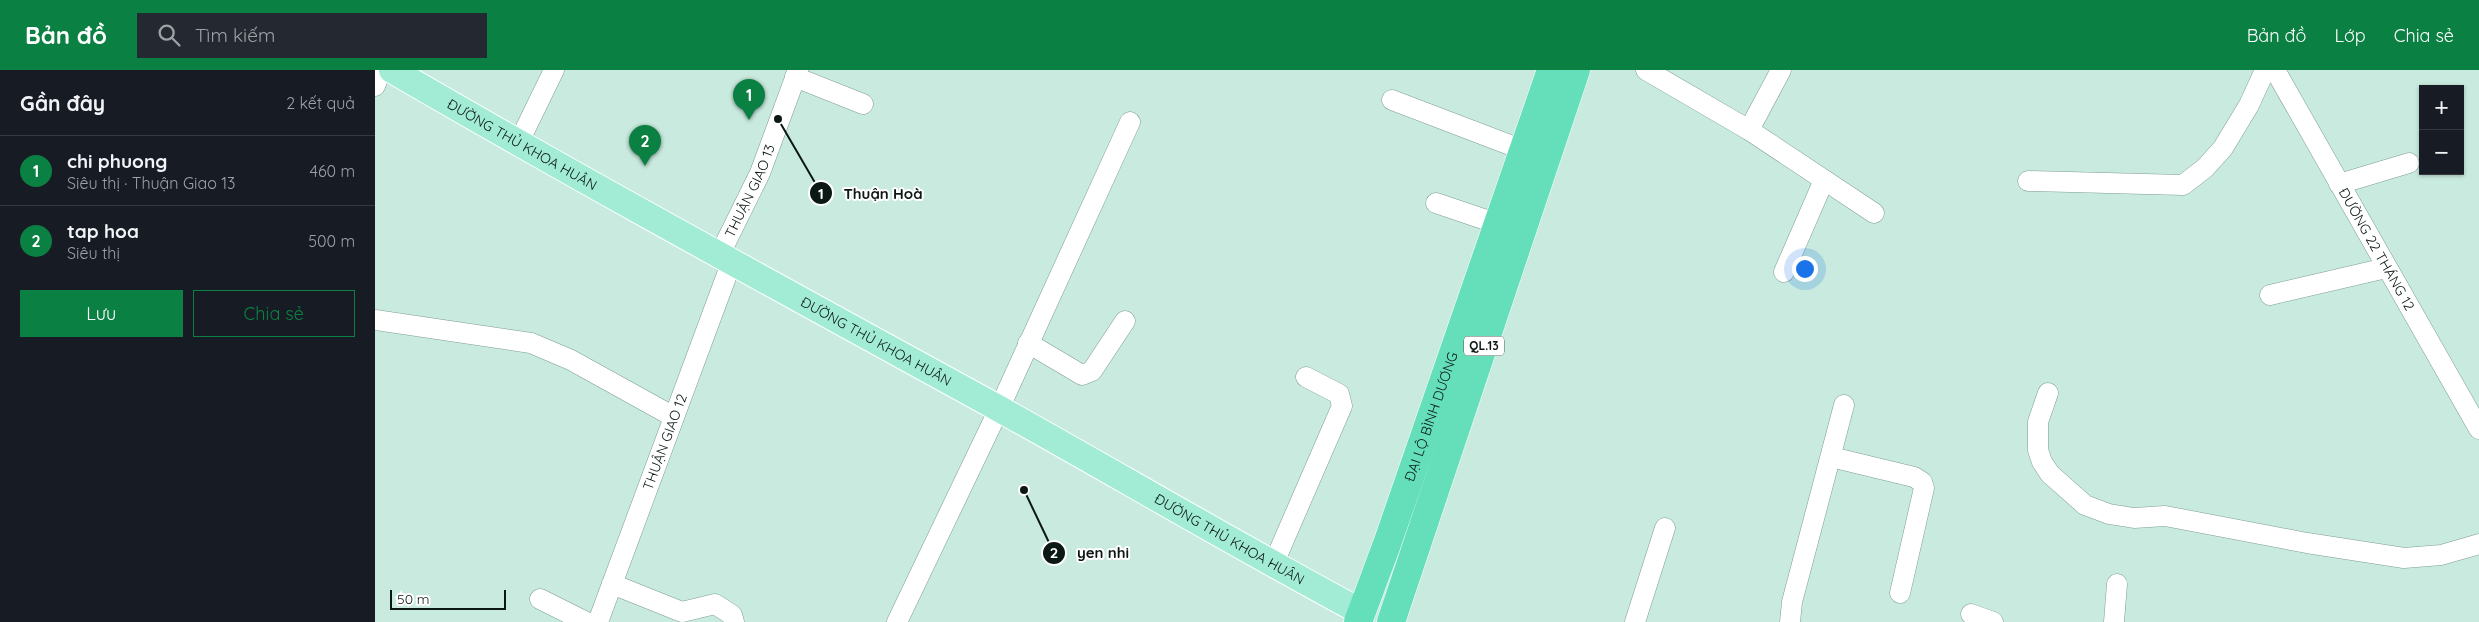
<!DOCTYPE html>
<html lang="vi">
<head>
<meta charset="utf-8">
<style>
  :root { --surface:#171b24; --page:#242831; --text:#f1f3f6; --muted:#9ea1a6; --line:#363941; --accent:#0b8043 }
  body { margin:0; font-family:Quicksand,sans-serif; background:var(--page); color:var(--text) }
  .controls { position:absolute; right:15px; top:15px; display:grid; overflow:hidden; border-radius:0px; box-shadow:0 1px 4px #0004 }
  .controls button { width:45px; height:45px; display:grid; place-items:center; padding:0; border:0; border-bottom:1px solid var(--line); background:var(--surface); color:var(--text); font:25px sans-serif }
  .scale { position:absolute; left:15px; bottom:12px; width:116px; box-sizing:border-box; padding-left:5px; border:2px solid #0c1814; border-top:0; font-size:14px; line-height:18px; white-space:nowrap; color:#0c1814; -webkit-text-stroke:4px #fff; paint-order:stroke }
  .you { position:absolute; left:1429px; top:198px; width:18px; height:18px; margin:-12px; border:4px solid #fff; border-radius:50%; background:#1a73e8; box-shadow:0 0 0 8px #1a73e833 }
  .badge { display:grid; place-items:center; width:32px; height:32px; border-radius:50%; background:var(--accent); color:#fff; font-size:16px; font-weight:700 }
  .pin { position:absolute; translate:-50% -41px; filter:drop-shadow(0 1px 2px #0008) }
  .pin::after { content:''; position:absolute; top:26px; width:18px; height:15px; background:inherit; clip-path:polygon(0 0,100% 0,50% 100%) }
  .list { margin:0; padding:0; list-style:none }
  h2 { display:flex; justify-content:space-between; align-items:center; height:65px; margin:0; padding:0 20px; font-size:21px }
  h2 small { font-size:16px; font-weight:400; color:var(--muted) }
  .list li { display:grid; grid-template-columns:32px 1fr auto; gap:15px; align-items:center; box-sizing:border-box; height:70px; padding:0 20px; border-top:1px solid var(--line) }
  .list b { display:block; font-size:19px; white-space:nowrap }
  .list p { margin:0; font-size:16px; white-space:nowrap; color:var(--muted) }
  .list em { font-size:16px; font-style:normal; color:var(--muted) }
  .actions { display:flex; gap:10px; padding:15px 20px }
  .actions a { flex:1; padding:11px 0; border:1px solid var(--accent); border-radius:0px; text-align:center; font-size:18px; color:var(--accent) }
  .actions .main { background:var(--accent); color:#fff }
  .icon { flex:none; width:28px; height:28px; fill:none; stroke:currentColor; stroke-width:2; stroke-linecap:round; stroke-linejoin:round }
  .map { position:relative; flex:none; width:2104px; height:552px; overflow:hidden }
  header { display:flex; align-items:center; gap:30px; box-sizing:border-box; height:70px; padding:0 25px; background:var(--accent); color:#fff }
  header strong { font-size:24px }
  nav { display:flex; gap:28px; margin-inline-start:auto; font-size:18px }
  .search { width:350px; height:45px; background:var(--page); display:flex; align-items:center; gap:12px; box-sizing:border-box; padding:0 18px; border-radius:0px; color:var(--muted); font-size:19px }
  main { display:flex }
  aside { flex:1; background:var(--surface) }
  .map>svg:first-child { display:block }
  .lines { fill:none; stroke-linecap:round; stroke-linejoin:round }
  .minor-casing { stroke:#7f9e92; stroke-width:21 }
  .major-casing { stroke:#fff; stroke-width:28 }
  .highway-casing { stroke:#fff; stroke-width:29 }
  .minor { stroke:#fff; stroke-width:20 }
  .major { stroke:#a2ecd6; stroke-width:26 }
  .highway { stroke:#64dfba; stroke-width:28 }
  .labels { text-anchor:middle; stroke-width:4; stroke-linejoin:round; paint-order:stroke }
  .shield { fill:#fff; stroke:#555d5a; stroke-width:1 }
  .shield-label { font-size:12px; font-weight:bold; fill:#0c1814 }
  .street-label { font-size:14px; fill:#0c1814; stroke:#fff }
  .leader { fill:none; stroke:#0c1814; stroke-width:2 }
  .callout-dot { fill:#0c1814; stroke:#fff; stroke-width:2 }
  .mark-label { font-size:15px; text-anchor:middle; font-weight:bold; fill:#fff }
  .callout-label { font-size:15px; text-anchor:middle; font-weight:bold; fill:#0c1814; stroke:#fff; stroke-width:4; stroke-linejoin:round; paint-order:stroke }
</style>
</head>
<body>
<header>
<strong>Bản đồ</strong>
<div class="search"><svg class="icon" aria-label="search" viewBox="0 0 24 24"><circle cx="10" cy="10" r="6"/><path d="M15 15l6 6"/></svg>Tìm kiếm</div>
<nav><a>Bản đồ</a><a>Lớp</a><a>Chia sẻ</a></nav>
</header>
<main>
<aside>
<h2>Gần đây<small>2 kết quả</small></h2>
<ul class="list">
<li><span class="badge">1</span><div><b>chi phuong</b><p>Siêu thị · Thuận Giao 13</p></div><em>460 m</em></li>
<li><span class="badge">2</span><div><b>tap hoa</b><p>Siêu thị</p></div><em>500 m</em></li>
</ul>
<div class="actions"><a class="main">Lưu</a><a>Chia sẻ</a></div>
</aside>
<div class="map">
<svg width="2104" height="552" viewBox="0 0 2104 552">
  <rect width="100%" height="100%" fill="#c9eade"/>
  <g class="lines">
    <defs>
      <g id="minor">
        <polyline points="1271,0 1374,60 1499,143"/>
        <path id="s1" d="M1900,0L2104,359"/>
        <polyline points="420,7 488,34"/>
        <polyline points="0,16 6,0"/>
        <polyline points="1017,30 1148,80"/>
        <polyline points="1374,60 1406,0"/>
        <polyline points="143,74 179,0"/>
        <polyline points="1653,111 1808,115 1830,98 1848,78 1874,35 1890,0"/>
        <polyline points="1964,114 2034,93"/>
        <polyline points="1061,133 1123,154"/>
        <path id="s2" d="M345,184L385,103L423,0"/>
        <polyline points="1409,202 1449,110"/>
        <polyline points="1895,225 2011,198"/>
        <polyline points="0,250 156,273 196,290 299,347"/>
        <polyline points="653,273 707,305 717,301 750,251"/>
        <polyline points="1673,323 1663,352 1663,380 1667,392 1675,404 1710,435 1734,444 1759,448 1790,446 1932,473 2029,488 2066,485 2104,474"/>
        <polyline points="1456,387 1539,407 1547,412 1549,418 1525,523"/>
        <polyline points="898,495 967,336 964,324 931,307"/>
        <polyline points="237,514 307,542 340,534 357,545 359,552"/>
        <polyline points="165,529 211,552"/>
        <polyline points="1596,544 1618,552"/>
        <path id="s3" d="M223,552L357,191"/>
        <polyline points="522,552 624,339 755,52"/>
        <polyline points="1260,552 1290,458"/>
        <polyline points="1415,552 1417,532 1469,335"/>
        <polyline points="1739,552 1742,514"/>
      </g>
      <g id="major">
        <path id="s4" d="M17,0C216,116 419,226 621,337C743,405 863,476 986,542"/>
      </g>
      <g id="highway">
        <path id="s5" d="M983,552L1012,474L1176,0"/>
        <polyline points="1016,552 1201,0"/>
      </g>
    </defs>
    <use href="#minor" class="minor-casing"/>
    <use href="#major" class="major-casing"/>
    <use href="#highway" class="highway-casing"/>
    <use href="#minor" class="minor"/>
    <use href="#major" class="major"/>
    <use href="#highway" class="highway"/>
  </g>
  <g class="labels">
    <rect class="shield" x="1089" y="266.5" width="40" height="19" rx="4"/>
    <g class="shield-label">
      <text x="1109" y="280">QL.13</text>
    </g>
    <g class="street-label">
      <text dy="5" stroke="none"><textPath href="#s4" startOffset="150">ĐƯỜNG THỦ KHOA HUÂN</textPath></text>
      <text dy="5" stroke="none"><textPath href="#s2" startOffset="70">THUẬN GIAO 13</textPath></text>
      <text dy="5" stroke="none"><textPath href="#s1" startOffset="206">ĐƯỜNG 22 THÁNG 12</textPath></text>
      <text dy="5" stroke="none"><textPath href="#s4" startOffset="555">ĐƯỜNG THỦ KHOA HUÂN</textPath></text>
      <text dy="5" stroke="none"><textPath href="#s5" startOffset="218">ĐẠI LỘ BÌNH DƯƠNG</textPath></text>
      <text dy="5" stroke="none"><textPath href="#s3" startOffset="192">THUẬN GIAO 12</textPath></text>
      <text dy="5" stroke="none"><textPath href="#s4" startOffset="960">ĐƯỜNG THỦ KHOA HUÂN</textPath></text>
    </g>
  </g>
  <path class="leader" d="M403 49L446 123M649 420L679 483"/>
  <g class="callout-dot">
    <circle cx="403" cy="49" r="5"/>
    <circle cx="649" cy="420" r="5"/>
    <circle cx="446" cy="123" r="12"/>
    <circle cx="679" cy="483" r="12"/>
  </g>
  <g class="mark-label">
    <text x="446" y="129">1</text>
    <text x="679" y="488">2</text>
  </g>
  <g class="callout-label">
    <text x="508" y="129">Thuận Hoà</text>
    <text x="728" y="488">yen nhi</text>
  </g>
</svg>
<div class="controls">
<button>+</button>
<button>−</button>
</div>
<div class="scale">50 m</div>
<div class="you"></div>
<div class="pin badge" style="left:374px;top:50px">1</div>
<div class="pin badge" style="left:270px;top:96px">2</div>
</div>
</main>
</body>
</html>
